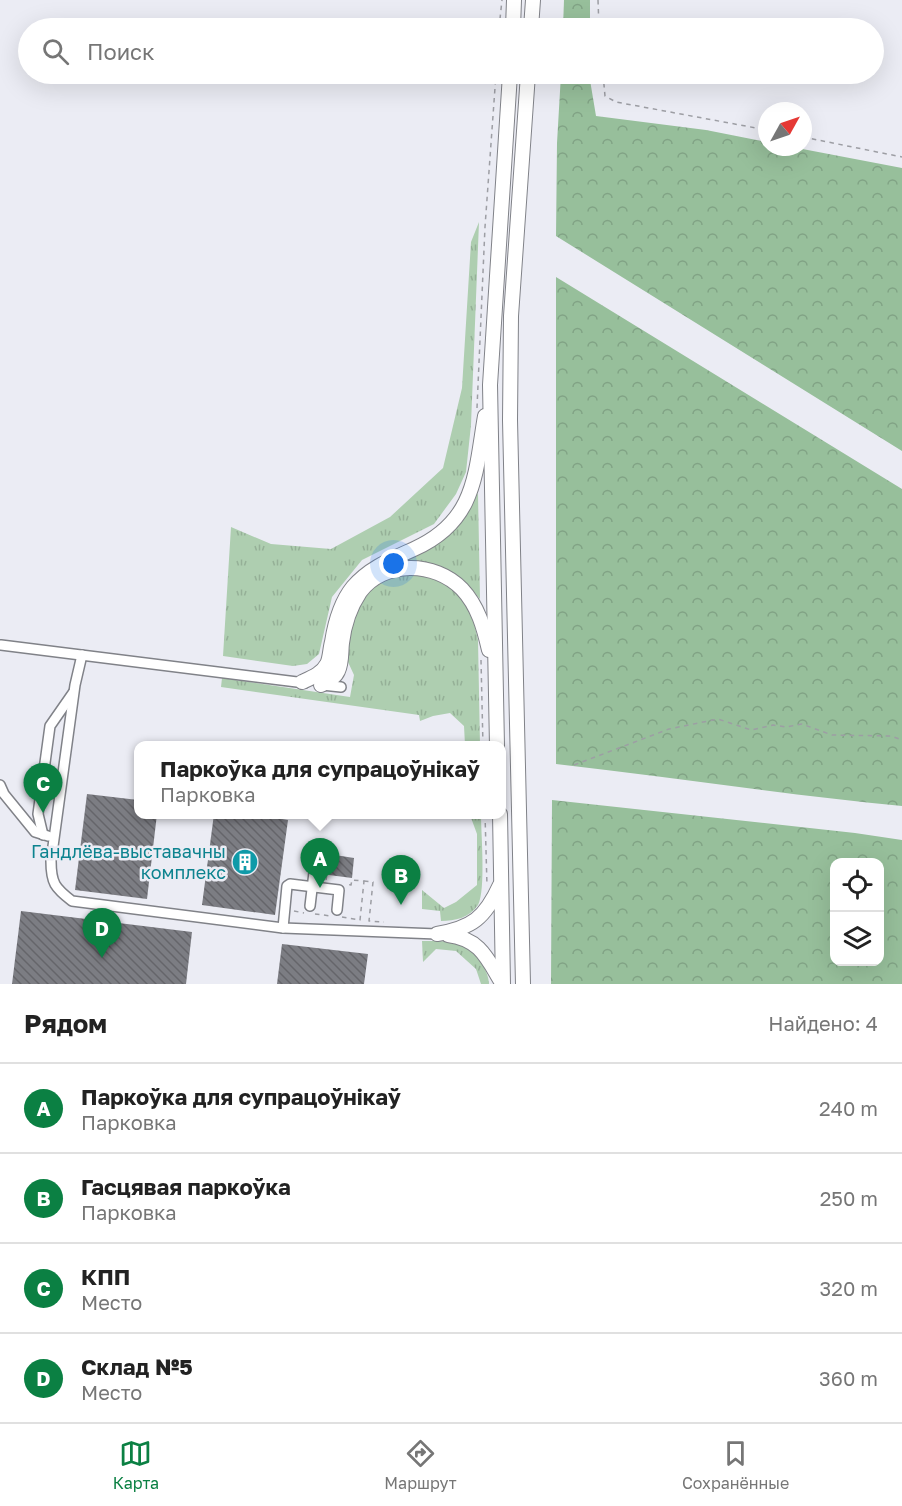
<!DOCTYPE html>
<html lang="ru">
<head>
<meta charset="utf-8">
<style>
  :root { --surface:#fff; --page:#f2f2f2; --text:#222; --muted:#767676; --line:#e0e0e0; --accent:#0b8043 }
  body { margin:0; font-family:"Golos Text",sans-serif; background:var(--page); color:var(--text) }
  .controls { position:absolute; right:18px; bottom:18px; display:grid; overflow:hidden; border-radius:12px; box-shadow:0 6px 24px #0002 }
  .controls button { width:54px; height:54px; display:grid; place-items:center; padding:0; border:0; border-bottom:2px solid var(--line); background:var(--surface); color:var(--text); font:30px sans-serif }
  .compass { position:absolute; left:758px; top:102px; width:54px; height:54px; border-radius:50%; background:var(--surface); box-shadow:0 6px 24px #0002; rotate:50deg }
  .you { position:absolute; left:394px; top:564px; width:21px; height:21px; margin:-15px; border:4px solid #fff; border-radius:50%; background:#1a73e8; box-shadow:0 0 0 9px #1a73e833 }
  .badge { display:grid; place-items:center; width:39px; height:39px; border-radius:50%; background:var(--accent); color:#fff; font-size:20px; font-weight:700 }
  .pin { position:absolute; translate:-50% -50px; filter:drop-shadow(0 2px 3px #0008) }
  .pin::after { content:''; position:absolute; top:32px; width:21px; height:18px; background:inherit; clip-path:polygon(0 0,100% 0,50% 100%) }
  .popup { position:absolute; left:134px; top:741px; width:372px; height:78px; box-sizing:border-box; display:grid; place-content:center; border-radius:12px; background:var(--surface); filter:drop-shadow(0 2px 4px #0005); font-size:20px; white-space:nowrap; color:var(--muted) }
  .popup b { font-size:22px; color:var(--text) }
  .popup::after { content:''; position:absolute; left:50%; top:100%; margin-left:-12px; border:12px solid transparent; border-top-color:var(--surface) }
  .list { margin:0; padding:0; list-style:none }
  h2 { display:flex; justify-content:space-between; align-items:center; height:78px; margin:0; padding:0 24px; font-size:26px }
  h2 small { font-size:20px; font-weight:400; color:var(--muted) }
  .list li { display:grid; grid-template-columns:39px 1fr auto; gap:18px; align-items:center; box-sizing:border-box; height:90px; padding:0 24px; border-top:2px solid var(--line) }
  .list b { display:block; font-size:22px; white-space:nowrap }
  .list p { margin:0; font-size:20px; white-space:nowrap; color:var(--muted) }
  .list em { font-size:20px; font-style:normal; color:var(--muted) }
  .icon { flex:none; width:33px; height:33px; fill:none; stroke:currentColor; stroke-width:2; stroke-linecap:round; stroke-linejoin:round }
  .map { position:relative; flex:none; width:902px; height:984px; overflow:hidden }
  .search { position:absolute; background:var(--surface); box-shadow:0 6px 24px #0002; left:18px; right:18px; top:18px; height:66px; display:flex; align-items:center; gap:15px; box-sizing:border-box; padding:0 21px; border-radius:33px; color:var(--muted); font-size:22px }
  .sheet { height:438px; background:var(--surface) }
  nav { display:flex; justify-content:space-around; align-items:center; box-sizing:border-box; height:84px; border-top:2px solid var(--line); background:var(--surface); font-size:16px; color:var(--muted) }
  nav a { display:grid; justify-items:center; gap:3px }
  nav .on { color:var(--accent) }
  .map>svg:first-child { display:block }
  .grass { fill:url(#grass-tufts) }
  .forest { fill:url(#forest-crowns); fill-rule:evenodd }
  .building { fill:url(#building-back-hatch) }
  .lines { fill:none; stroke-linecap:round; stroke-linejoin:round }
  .minor-casing { stroke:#808288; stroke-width:12 }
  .highway-casing { stroke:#808288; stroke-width:16 }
  .path { stroke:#9d9ea4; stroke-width:1.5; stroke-dasharray:4.5 4.5; stroke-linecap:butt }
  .minor { stroke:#fff; stroke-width:9 }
  .highway { stroke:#fff; stroke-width:14 }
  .labels { text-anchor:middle; stroke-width:5; stroke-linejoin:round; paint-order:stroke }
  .culture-label { font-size:18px; fill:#0d838f; stroke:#ebecf4; text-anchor:end }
</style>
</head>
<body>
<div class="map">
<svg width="902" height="984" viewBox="0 0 902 984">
  <defs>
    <pattern id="grass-tufts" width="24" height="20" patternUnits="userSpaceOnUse" patternTransform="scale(1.5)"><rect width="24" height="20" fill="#aeceb0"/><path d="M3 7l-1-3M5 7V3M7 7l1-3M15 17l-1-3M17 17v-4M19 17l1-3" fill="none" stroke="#95b097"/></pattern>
    <pattern id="forest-crowns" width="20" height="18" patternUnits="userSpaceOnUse" patternTransform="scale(1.5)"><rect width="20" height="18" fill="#97bf9b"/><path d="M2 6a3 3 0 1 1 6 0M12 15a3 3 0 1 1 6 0" fill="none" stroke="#81a385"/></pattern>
    <pattern id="building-back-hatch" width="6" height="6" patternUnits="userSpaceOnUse" patternTransform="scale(1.5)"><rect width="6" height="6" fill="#7c7d83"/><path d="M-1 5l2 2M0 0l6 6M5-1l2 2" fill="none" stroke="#65656a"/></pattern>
  </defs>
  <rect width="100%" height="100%" fill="#ebecf4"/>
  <g class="grass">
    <polygon points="479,222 471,425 466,472 456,494 434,524 362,560 332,597 319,654 307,664 293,666 223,656 231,527 271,544 331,549 390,517 443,468 462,388 471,242"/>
    <path d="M478,493L480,599C451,563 436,564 393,564L442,541L464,519Z"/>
    <polygon points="403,572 443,579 462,597 472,614 478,640 480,745 465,745 464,726 450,713 433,716 420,721 419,715 221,687 222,678 350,697 354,675 348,662 348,634 357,607 372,588 386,576"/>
    <path d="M470,815H481C481,833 486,891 478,905C469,918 455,921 441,921L440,911L422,909V890L444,908L456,902L477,885V834Z"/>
    <path d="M422,941C434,941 452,940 462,945C475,951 489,970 489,984H481L476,969L456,951L436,949L423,962Z"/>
  </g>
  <g class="forest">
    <polygon points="564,0 590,0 590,28 563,28"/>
    <polygon points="561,74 589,74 596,116 706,130 767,142 767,147 792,147 902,168 902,451 556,236 557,143"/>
    <path d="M556,277L902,489V806C787,795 672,777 556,764Z"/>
    <path d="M552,800L855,833L902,840V984H551ZM834,862H880V962H834Z"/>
  </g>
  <g class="building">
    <polygon points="87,794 138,800 138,814 157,814 147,899 75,890"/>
    <polygon points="214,814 252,814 288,820 275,915 202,905"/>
    <polygon points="303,850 354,858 352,878 329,875 331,862 321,861 316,857 310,859 302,858"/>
    <polygon points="21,911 192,932 186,984 12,984"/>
    <polygon points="282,944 368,954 364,984 277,984"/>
  </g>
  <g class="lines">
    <defs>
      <g id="minor">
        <polyline points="1,645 305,683"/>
        <path d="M82,655L75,685L51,861C51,883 55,888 72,901L283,928L437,934"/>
        <polyline points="322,685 341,687"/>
        <polyline points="0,785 4,794 35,832 48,836"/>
        <polyline points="43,835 38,814 50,726 73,693"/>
        <polyline points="310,906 315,864"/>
        <polyline points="283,928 287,886 290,884 339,890 337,910"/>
      </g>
      <g id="highway">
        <polyline points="513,28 514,0"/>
        <polyline points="531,28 533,0"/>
        <path d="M302,682C311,678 322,674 327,664C330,659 330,649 332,642C335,623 340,603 353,587C369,568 392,559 414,549C476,521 475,475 485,416"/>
        <path d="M321,685C328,681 335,678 338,671C342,663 341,651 342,643C344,626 350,607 360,592C384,560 435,561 462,589C478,606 484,628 489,650"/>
        <polyline points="497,746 490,385 510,74"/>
        <polyline points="500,814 503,984"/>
        <path d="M437,934C472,928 485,918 500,885"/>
        <path d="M448,935C480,939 487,958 502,983"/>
        <polyline points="523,984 510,420 511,316 528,74"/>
      </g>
    </defs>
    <use href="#minor" class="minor-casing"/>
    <use href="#highway" class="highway-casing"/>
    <g class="path">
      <polyline points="598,0 599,28"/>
      <polyline points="499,28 502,0"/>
      <polyline points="603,74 605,96 616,102 767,130"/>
      <polyline points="803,137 902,157"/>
      <polyline points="477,408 485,227 496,74"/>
      <polyline points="481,660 483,746"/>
      <polyline points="574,765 669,729 718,719 751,730 773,725 786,727 802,724 832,735 891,736 902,740"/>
      <polyline points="485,814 487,886"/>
      <polyline points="326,880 330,854"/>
      <polyline points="364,881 373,882 369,921 384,922"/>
      <polyline points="294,911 304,913"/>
      <polyline points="315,914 331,916"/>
      <polyline points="342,917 360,920 364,881 352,880 351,885 346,884"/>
    </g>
    <use href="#minor" class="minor"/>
    <use href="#highway" class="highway"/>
  </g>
  <defs>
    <symbol id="building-disc" viewBox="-11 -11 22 22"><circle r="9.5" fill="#0f9aa8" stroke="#ebecf4"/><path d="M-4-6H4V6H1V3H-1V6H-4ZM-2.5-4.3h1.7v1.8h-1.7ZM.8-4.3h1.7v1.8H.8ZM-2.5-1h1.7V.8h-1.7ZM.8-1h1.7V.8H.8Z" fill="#fff"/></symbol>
  </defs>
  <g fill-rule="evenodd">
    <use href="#building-disc" x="230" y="847" width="30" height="30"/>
  </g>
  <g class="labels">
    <g class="culture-label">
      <text x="226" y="858">Гандлёва-выставачны<tspan x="226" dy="21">комплекс</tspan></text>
    </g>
  </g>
</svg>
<div class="controls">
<button><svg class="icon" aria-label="locate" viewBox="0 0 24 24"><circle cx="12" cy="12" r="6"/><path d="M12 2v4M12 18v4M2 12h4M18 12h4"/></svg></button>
<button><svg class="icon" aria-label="layers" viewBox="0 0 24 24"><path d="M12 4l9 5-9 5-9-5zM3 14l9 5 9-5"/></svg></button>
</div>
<svg class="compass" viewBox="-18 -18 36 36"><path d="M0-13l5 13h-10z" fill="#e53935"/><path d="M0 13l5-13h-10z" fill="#767676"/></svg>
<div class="you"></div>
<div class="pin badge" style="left:320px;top:888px">A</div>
<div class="popup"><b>Паркоўка для супрацоўнікаў</b>Парковка</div>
<div class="pin badge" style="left:401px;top:905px">B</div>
<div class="pin badge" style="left:43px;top:813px">C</div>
<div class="pin badge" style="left:102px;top:958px">D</div>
<div class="search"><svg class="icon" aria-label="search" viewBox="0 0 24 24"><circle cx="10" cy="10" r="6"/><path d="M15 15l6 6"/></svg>Поиск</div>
</div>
<section class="sheet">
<h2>Рядом<small>Найдено: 4</small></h2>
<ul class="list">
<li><span class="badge">A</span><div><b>Паркоўка для супрацоўнікаў</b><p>Парковка</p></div><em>240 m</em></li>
<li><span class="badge">B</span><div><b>Гасцявая паркоўка</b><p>Парковка</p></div><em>250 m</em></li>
<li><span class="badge">C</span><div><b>КПП</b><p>Место</p></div><em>320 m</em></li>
<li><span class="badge">D</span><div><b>Склад №5</b><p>Место</p></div><em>360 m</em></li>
</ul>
</section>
<nav>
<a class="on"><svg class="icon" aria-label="map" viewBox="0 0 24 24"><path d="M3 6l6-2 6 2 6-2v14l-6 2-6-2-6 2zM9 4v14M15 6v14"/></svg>Карта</a>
<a><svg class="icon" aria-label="directions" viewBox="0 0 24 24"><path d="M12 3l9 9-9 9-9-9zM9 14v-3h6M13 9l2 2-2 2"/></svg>Маршрут</a>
<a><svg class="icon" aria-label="saved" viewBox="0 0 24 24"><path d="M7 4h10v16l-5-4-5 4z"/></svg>Сохранённые</a>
</nav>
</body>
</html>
